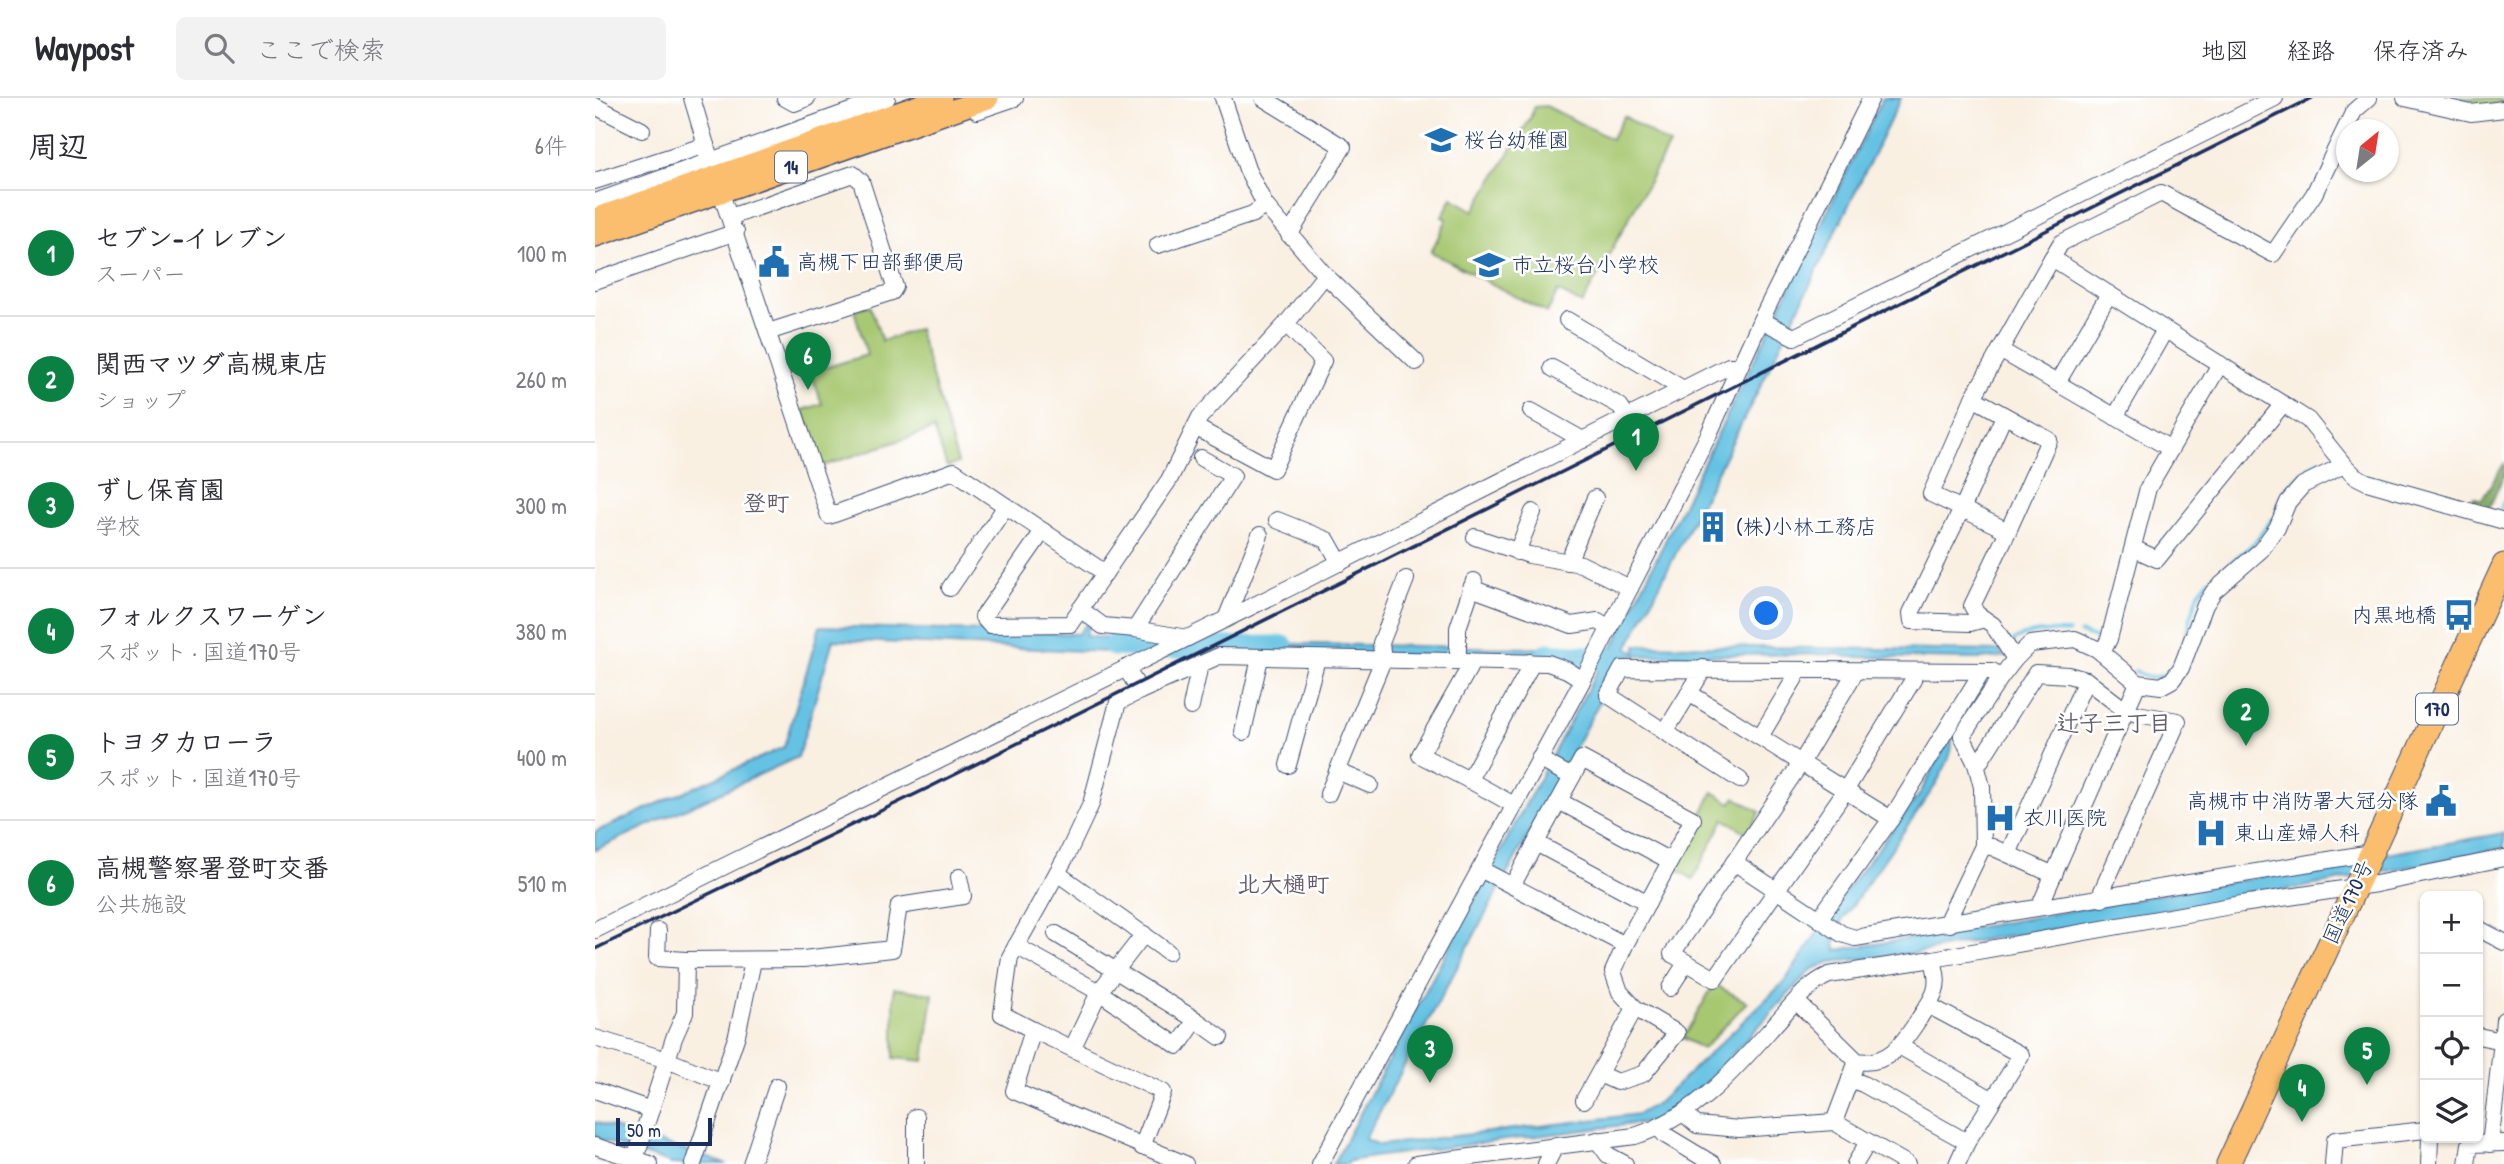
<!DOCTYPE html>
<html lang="ja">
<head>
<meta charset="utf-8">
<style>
  :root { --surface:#fff; --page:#f2f2f3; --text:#2b2b33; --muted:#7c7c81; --line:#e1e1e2; --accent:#0b8043 }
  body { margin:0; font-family:"Patrick Hand","Klee One",sans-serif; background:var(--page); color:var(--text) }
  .controls { position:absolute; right:21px; bottom:21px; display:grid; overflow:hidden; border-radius:10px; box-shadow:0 2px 5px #0004 }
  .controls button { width:63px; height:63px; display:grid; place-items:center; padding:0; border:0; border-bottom:2px solid var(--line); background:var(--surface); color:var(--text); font:35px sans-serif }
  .compass { position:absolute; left:1741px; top:21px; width:63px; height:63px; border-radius:50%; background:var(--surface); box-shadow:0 2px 5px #0004; rotate:30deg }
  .scale { position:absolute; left:21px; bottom:18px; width:96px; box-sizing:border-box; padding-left:7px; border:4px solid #1b2f5e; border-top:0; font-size:19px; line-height:24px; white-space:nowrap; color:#1b2f5e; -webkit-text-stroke:5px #fff; paint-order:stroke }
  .you { position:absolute; left:1172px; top:516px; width:24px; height:24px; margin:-18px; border:5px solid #fff; border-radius:50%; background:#1a73e8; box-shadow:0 0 0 10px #1a73e833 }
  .badge { display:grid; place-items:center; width:46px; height:46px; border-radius:50%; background:var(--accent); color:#fff; font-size:23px; font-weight:700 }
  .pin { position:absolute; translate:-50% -58px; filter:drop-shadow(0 2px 4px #0008) }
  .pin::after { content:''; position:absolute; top:37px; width:24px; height:21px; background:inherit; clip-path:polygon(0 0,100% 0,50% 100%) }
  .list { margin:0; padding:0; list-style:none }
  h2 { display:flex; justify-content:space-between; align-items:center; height:91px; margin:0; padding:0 28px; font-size:30px }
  h2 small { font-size:23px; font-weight:400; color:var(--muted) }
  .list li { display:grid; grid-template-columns:46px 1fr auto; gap:21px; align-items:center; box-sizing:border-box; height:126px; padding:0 28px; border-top:2px solid var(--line) }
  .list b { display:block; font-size:26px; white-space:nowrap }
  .list p { margin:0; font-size:23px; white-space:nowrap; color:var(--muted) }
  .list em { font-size:23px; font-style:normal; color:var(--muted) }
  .icon { flex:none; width:38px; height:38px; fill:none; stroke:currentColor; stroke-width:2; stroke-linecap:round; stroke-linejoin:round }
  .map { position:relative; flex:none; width:1909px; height:1066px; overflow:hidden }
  header { display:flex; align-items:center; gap:42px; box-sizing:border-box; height:98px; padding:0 35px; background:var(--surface); border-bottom:2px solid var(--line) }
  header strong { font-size:33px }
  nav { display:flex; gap:38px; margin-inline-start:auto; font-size:24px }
  .search { width:490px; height:63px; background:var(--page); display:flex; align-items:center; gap:18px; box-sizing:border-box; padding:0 24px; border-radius:10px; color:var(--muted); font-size:26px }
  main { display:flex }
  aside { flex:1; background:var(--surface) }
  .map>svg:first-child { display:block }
  .green { fill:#a7c871; stroke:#617c68; stroke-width:2 }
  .forest { fill:#85ac63; stroke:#506e60; stroke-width:2 }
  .water { fill:#65c2e3; stroke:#4078a0; stroke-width:2 }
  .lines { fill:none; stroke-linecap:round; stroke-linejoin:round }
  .stream { stroke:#65c2e3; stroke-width:3.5 }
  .river { stroke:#65c2e3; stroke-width:23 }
  .minor-casing { stroke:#3c4c72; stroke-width:18 }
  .major-casing { stroke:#3c4c72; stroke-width:24 }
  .highway-casing { stroke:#3c4c72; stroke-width:25 }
  .minor { stroke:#fff; stroke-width:16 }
  .major { stroke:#fbbe6e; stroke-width:21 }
  .highway { stroke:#fbbe6e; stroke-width:23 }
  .rail { stroke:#1b2f5e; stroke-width:3.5 }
  .labels { text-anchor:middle; stroke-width:5; stroke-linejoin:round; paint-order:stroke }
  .shield { fill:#fff; stroke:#5f6d8e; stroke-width:2 }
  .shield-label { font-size:19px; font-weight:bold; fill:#1b2f5e }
  .poi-label { font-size:21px; fill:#1b2f5e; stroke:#fff; text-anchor:start }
  .street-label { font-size:21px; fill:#1b2f5e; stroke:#fff }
  .neighbourhood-label { font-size:23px; font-weight:bold; fill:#645c6b; stroke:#fff }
</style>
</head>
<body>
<header>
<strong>Waypost</strong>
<div class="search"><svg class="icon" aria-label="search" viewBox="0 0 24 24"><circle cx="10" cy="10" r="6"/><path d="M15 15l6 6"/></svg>ここで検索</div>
<nav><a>地図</a><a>経路</a><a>保存済み</a></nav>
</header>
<main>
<aside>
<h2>周辺<small>6件</small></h2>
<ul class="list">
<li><span class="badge">1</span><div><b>セブン-イレブン</b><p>スーパー</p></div><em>100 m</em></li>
<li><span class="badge">2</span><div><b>関西マツダ高槻東店</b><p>ショップ</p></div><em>260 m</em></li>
<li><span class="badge">3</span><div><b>ずし保育園</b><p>学校</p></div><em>300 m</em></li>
<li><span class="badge">4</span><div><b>フォルクスワーゲン</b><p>スポット · 国道170号</p></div><em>380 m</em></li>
<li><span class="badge">5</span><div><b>トヨタカローラ</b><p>スポット · 国道170号</p></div><em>400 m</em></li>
<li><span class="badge">6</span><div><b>高槻警察署登町交番</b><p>公共施設</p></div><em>510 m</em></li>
</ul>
</aside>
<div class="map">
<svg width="1909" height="1066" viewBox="0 0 1909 1066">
  <rect width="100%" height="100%" fill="#fff"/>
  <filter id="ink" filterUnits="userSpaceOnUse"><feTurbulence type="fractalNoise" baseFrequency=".0143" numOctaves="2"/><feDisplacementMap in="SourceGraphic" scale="14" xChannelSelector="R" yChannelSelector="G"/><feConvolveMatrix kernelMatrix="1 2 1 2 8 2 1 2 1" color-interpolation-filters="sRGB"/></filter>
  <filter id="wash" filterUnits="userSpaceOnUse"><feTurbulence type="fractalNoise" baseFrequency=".00686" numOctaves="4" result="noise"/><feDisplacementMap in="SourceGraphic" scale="28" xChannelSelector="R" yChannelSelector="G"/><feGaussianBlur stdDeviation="1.57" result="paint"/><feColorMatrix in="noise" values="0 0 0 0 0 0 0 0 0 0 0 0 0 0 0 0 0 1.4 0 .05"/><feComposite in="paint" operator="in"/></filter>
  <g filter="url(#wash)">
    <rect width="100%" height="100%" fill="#f9f0e2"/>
    <g class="green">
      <polygon points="1829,0 1902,0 1909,4 1883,10"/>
      <polygon points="951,8 1016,41 1029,18 1074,47 987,206 963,193 952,215 836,154 852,121 847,119 857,100 879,113 935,21 939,9"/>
      <polygon points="275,207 287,243 323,231 363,365 352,369 339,331 228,368 208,312 227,306 216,274 272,257 259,212"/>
      <polygon points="1118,694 1136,705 1140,699 1165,714 1152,735 1129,721 1098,781 1081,771 1109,722 1105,719"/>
      <polygon points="1119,886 1152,904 1108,951 1088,940"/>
      <polygon points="299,890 338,896 329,963 299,960"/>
    </g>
    <polygon class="forest" points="1909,366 1909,377 1894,410 1875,404 1879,399 1886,402"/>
    <g class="water">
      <path d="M1288,0H1306L1168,283L1033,550L1041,555V547L1405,553L1409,559L1385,561L1253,559L1242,556L1029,558L770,1041L785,1047L1012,1020L1043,1016L1064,1004L1190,883L1248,796L1324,697L1356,638C1361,654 1347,674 1340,688L1248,821L1240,845L1241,852L1345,836L1909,735V750L1737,784L1464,831L1397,840L1316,856L1235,864L1216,872L1110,986L1060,1023L778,1059L754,1063L752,1066H738L1006,566L1019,547Z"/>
      <polygon points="491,526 494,528 490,538 519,541 520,543 557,545 537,555 238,542 203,659 0,752 0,734 189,649 225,528 483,536"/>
      <polygon points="658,545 988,551 983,561 659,553"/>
      <polygon points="0,1024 132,1066 77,1066 0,1040"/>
    </g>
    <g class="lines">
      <g class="stream">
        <polyline points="1906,410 1909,403"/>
        <path d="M1682,412C1686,389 1707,374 1725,362"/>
        <polyline points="1485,535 1503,541"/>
        <polyline points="1591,535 1604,494 1614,482 1659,445 1677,421"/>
        <path d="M1415,546C1430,531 1455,533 1474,534"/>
        <polyline points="1540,573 1554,580 1573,576"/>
      </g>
      <g class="river">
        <polyline points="519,547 605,550 688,549"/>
        <polyline points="953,556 1016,561"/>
      </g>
    </g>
  </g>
  <g filter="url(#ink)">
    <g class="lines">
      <defs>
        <g id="minor">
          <polyline points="97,0 113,54"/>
          <polyline points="190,0 199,5 212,0"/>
          <polyline points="628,0 652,71 670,107 730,177 821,264"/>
          <polyline points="668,0 748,49 694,137"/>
          <polyline points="1774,0 1759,13 1719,96 1678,156 1566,95 1466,145 1457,160 1713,322 1749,367 1760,378 1772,384 1909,423"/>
          <polyline points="1810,0 1876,15 1909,11"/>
          <polyline points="0,8 47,32"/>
          <polyline points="382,13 420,0"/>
          <polyline points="0,83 111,47"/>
          <polyline points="128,101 234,418 359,373 510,475 574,382 605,319 691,226 730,177"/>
          <polyline points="0,104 292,0"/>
          <polyline points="135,119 258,76 266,83 300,189 297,194 173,234"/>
          <polyline points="563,147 658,116 670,107"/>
          <polyline points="0,183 141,134"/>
          <polyline points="972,222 1088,291"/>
          <polyline points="1166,222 1199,239 1680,0"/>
          <polyline points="1405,252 1576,351"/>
          <polyline points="957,270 1025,308 1033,320"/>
          <polyline points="1462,285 1514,196"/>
          <polyline points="1378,300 1454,342 1413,433"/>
          <polyline points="936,313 988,342"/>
          <polyline points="1520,319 1570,232"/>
          <polyline points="600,329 678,371 728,263 691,226"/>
          <polyline points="682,422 732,442 745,465"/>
          <polyline points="448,433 388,519 395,527 475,526 510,475"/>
          <polyline points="880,439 934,457 986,466 1035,490"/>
          <polyline points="1538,450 1562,461 1688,306"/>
          <polyline points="922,454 938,414"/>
          <polyline points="973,464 1000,400"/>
          <polyline points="355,490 411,408"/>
          <polyline points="876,490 977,527 1003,523 1015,530"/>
          <polyline points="485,511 508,528 540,531 592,540"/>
          <polyline points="631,521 665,437"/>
          <polyline points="1389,521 1375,525 1317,523 1316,515 1367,411 1409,318"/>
          <polyline points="540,531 638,378 606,360"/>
          <polyline points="1507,555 1514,541 1553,390 1625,266"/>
          <polyline points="1420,561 1398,527 1382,516 1377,508 1413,433 1336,396 1378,300 1457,160"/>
          <polyline points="863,563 863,530 879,483"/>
          <polyline points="874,563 874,570 825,657 874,682 934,571 935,564"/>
          <polyline points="531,570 545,593 624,558 953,565 972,572 988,582"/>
          <polyline points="1108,570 1107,574 1070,634 1013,597 1027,571 1397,573 1406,579"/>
          <polyline points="1261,573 1206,665 1077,856 1120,881 1250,693 1318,582 1320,574"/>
          <polyline points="545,593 523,604 496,706 472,757 415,859 407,916 438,932 419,993 590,1066"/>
          <polyline points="1094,595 1296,721"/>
          <polyline points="596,609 605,566"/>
          <polyline points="648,634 665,560"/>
          <polyline points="1070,634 1145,682"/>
          <polyline points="1165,639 1200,580 1201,572"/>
          <polyline points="944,661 977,679"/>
          <polyline points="1381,666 1386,662 1441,575 1473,577 1491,582 1530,612 1542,616 1583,623 1507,793 1507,801"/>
          <polyline points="693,667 722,561"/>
          <polyline points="742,673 775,687"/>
          <polyline points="874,682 919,707"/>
          <polyline points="733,696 788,562 786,545 811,481"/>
          <polyline points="964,703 1075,763"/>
          <polyline points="941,745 1053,805"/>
          <polyline points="1388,748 1397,749 1459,777"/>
          <polyline points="1413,756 1491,582"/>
          <polyline points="1139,764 1247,836 1260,840 1776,755"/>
          <polyline points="885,771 1030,847 1098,721 987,661 917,788"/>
          <polyline points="462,775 573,854"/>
          <polyline points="1447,808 1447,803 1543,585"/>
          <polyline points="1224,821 1296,721 1387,574"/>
          <polyline points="1355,826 1354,819 1388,748 1387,689 1381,666 1367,638 1406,579 1420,561 1435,546 1480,541 1502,551 1543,585 1566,588 1577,582 1586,570 1610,507 1619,493 1666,452 1682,430 1693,404 1708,387 1749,367"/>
          <polyline points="0,832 696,489 1134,268 1145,268"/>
          <polyline points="1883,835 1884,831 1909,844"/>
          <polyline points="461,836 601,922"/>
          <polyline points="421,848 504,894 583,948 601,922 625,939"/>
          <polyline points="91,862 208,861 297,851 304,808 368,798 364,779"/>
          <polyline points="1075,890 1091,865"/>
          <path d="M1201,903L1262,963C1294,968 1308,945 1324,921C1329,912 1337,903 1340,893C1344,882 1340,871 1338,861"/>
          <polyline points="1333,907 1426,957 1372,1044"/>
          <polyline points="438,932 568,994 547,1049"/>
          <polyline points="1883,938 1907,943 1895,1046"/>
          <polyline points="0,940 72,962 127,984"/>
          <polyline points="1907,943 1909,922"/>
          <polyline points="478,949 504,894 549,836"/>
          <polyline points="1306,949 1398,1002"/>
          <polyline points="1004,976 1022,984 1048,976 1082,935 1040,910 1025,894 1018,874 1030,847"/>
          <polyline points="1255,981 1268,986 1372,1044 1362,1066"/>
          <polyline points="0,992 56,1012"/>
          <polyline points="989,1002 1040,910"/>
          <polyline points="1089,1016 1102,1027 1144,1031 1239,1024 1262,963"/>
          <polyline points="321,1019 321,1066"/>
          <polyline points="1239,1024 1312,1066"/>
          <polyline points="1064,1030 1070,1037 1118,1066"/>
          <polyline points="1002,1042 1013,1057 1030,1066"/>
          <polyline points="0,1048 55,1066"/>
          <polyline points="40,1061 79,940 90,915 91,862 62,860 63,833"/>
          <polyline points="98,1066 142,937 158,863"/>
          <polyline points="156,1066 182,988"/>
          <polyline points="725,1066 992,574 1113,338 1166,222 1276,0"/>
          <path d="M821,1066L1040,1038C1101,1019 1141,970 1182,924C1198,906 1213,886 1234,877L1338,861L1647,806L1781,786L1909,760"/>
          <polyline points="951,1066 961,1047"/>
          <polyline points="1260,1066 1273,1044"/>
          <polyline points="1738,1066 1740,1042 1830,1032"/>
          <polyline points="1834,1066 1835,1040"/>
          <polyline points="1872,1066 1875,1046 1909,1045"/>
        </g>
        <g id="major">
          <polyline points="0,121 346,0"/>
          <polyline points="0,138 393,0"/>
        </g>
        <polyline id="highway" points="1633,1066 1909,467"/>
      </defs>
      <use href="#minor" class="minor-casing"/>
      <use href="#major" class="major-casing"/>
      <use href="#highway" class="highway-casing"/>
      <use href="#minor" class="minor"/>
      <use href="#major" class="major"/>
      <use href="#highway" class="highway"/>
      <polyline class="rail" points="0,851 333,690 1717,0"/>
    </g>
  </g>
  <defs>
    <symbol id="school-bare" viewBox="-9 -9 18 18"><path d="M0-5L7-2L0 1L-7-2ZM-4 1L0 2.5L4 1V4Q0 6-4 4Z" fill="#1f6fb2" stroke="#fff" stroke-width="2.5" paint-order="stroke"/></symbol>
    <symbol id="civic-bare" viewBox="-9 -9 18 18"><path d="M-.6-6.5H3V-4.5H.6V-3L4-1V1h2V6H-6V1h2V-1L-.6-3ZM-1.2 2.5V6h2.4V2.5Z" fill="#1f6fb2" stroke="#fff" stroke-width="2.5" paint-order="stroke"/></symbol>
    <symbol id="building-bare" viewBox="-9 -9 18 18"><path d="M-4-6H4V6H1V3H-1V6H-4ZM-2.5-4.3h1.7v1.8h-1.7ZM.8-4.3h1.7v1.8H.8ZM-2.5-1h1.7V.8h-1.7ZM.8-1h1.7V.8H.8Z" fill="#1f6fb2" stroke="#fff" stroke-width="2.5" paint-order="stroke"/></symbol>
    <symbol id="bus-bare" viewBox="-9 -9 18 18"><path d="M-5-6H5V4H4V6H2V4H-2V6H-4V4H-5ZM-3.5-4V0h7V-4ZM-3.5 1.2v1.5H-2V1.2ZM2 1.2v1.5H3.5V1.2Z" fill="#1f6fb2" stroke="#fff" stroke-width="2.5" paint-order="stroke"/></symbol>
    <symbol id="hospital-bare" viewBox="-9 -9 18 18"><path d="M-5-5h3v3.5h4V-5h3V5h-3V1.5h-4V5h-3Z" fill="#1f6fb2" stroke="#fff" stroke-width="2.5" paint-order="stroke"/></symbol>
  </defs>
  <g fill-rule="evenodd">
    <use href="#school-bare" x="824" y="20" width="44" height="44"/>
    <use href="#civic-bare" x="157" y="142" width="44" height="44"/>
    <use href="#school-bare" x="872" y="145" width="44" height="44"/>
    <use href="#building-bare" x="1096" y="407" width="44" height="44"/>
    <use href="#bus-bare" x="1842" y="495" width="44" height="44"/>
    <use href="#civic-bare" x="1824" y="681" width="44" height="44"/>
    <use href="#hospital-bare" x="1383" y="698" width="44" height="44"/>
    <use href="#hospital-bare" x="1594" y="713" width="44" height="44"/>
  </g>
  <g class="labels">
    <g class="shield">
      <rect x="180" y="53.5" width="32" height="31" rx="5"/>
      <rect x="1821" y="595.5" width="42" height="31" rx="5"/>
    </g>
    <g class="shield-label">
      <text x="196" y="76">14</text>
      <text x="1842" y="618">170</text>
    </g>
    <g class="poi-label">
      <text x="869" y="49">桜台幼稚園</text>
      <text x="202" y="171">高槻下田部郵便局</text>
      <text x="917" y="174">市立桜台小学校</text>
      <text x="1141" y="436">(株)小林工務店</text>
      <text x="1841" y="524" text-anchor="end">内黒地橋</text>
      <text x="1823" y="710" text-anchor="end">高槻市中消防署大冠分隊</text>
      <text x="1428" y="727">衣川医院</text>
      <text x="1639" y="742">東山産婦人科</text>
    </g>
    <g class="street-label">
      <text transform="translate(1753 804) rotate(-65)" y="7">国道170号</text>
    </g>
    <g class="neighbourhood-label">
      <text x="171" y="413">登町</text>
      <text x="1519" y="633">辻子三丁目</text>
      <text x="688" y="794">北大樋町</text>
    </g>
  </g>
</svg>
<div class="controls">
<button>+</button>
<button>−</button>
<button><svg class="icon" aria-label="locate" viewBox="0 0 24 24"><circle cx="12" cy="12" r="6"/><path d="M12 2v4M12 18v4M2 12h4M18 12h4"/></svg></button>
<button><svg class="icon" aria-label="layers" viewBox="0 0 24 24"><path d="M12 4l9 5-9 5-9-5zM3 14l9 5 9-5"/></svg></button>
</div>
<svg class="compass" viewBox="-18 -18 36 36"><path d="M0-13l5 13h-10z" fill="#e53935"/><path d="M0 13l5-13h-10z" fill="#7c7c81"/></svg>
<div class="scale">50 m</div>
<div class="you"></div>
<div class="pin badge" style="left:1041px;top:373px">1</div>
<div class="pin badge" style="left:1651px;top:648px">2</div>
<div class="pin badge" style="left:835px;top:985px">3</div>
<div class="pin badge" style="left:1707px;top:1024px">4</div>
<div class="pin badge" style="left:1772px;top:987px">5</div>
<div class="pin badge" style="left:213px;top:292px">6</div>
</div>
</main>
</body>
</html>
